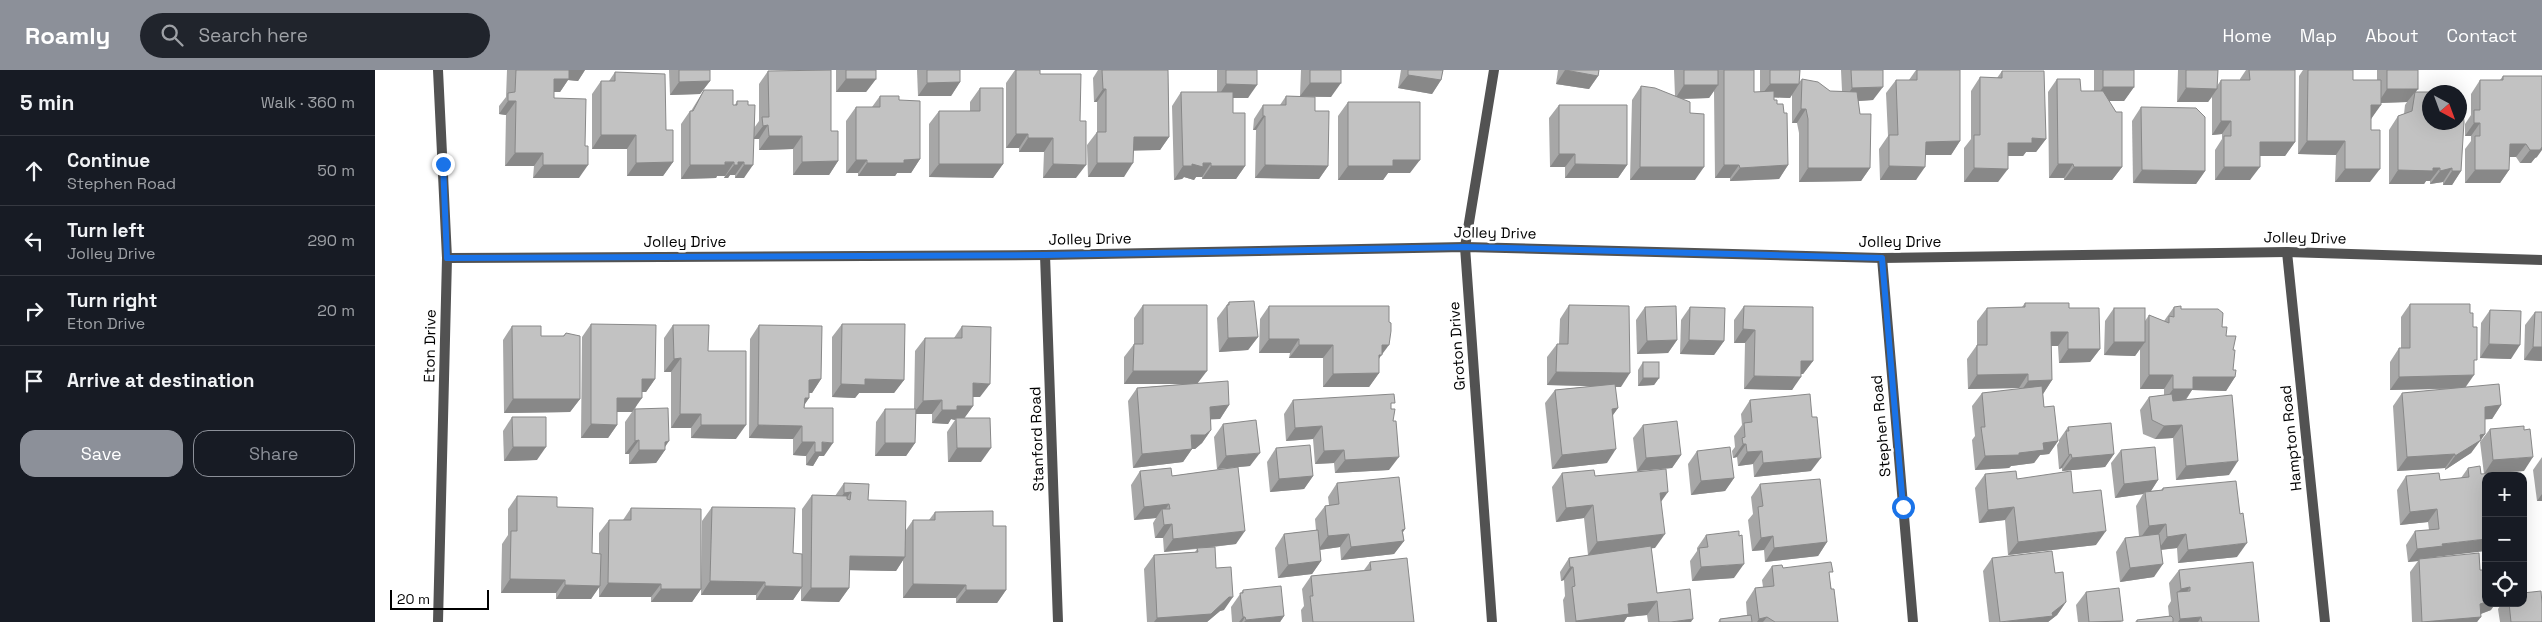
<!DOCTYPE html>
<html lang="en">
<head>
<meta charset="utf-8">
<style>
  :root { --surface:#171b24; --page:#20242c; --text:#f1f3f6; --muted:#9ea1a6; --line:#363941; --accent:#8c9099 }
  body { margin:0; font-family:"Space Grotesk",sans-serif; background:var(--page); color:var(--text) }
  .controls { position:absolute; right:15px; bottom:15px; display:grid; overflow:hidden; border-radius:10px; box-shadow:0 5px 20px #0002 }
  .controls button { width:45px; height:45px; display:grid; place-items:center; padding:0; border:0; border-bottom:1px solid var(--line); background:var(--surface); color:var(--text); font:25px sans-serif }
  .compass { position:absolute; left:2047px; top:15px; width:45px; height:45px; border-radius:50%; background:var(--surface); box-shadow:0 5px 20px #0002; rotate:139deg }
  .scale { position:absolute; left:15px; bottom:12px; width:99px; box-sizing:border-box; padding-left:5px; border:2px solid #000; border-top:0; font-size:14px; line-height:18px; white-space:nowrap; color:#000; -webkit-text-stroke:4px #fff; paint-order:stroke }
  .stop { position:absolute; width:15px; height:15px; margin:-11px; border:4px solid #1a73e8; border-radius:50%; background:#fff }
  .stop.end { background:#1a73e8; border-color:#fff; box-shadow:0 1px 5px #0008 }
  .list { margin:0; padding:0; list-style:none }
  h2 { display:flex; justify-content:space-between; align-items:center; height:65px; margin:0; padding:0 20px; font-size:21px }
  h2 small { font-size:16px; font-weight:400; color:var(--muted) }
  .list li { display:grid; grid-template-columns:32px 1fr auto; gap:15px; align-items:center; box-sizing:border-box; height:70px; padding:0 20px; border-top:1px solid var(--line) }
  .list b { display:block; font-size:19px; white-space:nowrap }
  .list p { margin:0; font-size:16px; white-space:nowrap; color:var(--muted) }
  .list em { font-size:16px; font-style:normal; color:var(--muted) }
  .actions { display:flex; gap:10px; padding:15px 20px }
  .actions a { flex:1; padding:11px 0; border:1px solid var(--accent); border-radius:15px; text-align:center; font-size:18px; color:var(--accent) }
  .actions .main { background:var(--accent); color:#fff }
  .icon { flex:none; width:28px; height:28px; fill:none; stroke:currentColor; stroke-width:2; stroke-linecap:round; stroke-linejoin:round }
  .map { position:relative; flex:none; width:2167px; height:552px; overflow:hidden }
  header { display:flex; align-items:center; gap:30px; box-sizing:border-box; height:70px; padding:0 25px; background:var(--accent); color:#fff }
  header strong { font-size:24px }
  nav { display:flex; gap:28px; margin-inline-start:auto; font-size:18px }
  .search { width:350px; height:45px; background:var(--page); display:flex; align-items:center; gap:12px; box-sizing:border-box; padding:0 18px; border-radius:28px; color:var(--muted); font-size:19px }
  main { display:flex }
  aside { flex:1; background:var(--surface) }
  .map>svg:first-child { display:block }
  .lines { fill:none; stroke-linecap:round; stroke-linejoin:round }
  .street { stroke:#525252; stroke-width:10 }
  .wall { fill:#a7a7a7 }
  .shaded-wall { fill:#888 }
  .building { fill:#c2c2c2; stroke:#888 }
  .route { stroke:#1a73e8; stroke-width:6 }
  .labels { text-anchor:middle; stroke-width:5; stroke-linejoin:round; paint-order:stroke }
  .street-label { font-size:15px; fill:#000; stroke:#fff }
</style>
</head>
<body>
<header>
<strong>Roamly</strong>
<div class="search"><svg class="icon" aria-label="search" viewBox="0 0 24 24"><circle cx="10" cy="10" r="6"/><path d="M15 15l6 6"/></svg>Search here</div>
<nav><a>Home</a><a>Map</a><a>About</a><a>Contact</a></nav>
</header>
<main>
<aside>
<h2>5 min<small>Walk · 360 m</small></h2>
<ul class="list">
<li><svg class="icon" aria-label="ahead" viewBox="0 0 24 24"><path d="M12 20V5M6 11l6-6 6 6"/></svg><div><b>Continue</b><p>Stephen Road</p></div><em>50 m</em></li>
<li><svg class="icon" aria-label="left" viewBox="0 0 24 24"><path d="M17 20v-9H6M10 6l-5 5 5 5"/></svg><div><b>Turn left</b><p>Jolley Drive</p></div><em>290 m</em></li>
<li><svg class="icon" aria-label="right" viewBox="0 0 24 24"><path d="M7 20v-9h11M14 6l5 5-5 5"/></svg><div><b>Turn right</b><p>Eton Drive</p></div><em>20 m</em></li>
<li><svg class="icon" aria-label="arrive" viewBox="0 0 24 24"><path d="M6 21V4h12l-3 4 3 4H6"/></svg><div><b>Arrive at destination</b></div></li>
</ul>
<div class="actions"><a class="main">Save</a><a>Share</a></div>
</aside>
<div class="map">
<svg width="2167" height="552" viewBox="0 0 2167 552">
  <rect width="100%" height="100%" fill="#fff"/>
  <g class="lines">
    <g class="street">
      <polyline points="1912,182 1950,552"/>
      <polyline points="670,185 683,552"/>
      <polyline points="72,188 670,185 1090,177 1507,188 1912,182 2167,190"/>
      <polyline points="1507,188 1538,552"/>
      <polyline points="63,552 72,188 63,0"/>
      <polyline points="1117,552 1090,177 1119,0"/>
    </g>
  </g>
  <g class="wall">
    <polygon points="132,0 210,0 203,11 193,10 185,22 179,22 179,28 204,108 158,108 159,96 130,96 131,45 124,44 124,36 131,27"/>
    <polygon points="294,0 335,0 335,11 325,24 295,25"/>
    <polygon points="456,0 456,61 463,91 454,105 418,105 418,79 384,80 384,69 379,69 369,108 360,108 360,105 355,105 353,108 349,108 350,106 342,106 341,108 306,109 306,54 315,41 316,41 329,20 358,35 360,35 362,31 373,35 379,58 384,51 384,14 393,1"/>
    <polygon points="461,0 501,0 501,9 491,22 461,22"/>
    <polygon points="542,0 585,0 585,12 576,26 543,26"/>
    <polygon points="640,0 665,0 665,4 705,51 701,108 668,108 669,82 644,82 644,78 631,78 631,13"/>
    <polygon points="723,0 793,0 794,67 785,80 758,80 749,107 713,107 712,75 722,62 722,32 719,32 718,8"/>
    <polygon points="842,0 882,0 873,28 858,28 858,43 870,96 861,109 827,109 827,107 821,107 819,110 809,107 807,109 799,110 797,36 806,22 842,22"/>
    <polygon points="926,0 966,0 956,27 940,27 940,41 953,96 944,109 880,108 881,60 878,60 879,49 888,35 905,35 911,26 925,26"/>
    <polygon points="1026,0 1068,0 1066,10 1057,24 1023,18"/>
    <polygon points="1183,0 1224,0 1223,6 1214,19 1181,14"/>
    <polygon points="1299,0 1379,0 1379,22 1385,22 1385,0 1425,0 1424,12 1427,9 1455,21 1467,21 1466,0 1508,0 1498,30 1483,31 1485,44 1495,98 1486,111 1424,112 1424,63 1422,53 1417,53 1417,24 1415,28 1399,27 1399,30 1402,34 1413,95 1404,109 1355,111 1355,108 1340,108 1339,21 1334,28 1307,29 1315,43 1320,110 1255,110 1257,30 1266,16 1300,26"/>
    <polygon points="1541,0 1585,0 1585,71 1576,85 1551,85 1541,110 1505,110 1504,79 1513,66 1511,23 1521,10 1534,10"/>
    <polygon points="1719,0 1759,0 1759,17 1749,31 1734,31 1741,42 1747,97 1737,110 1689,110 1689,108 1674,108 1673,22 1682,9 1706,21 1719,21"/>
    <polygon points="1803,0 1843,0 1842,16 1846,10 1865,10 1865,9 1871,0 1920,0 1920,72 1910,86 1885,86 1875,110 1840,110 1840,80 1847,69 1847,64 1837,65 1837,27 1833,32 1802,32"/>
    <polygon points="1928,0 1933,0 1978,10 2002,10 2002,0 2043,0 2041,22 2086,101 2077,115 2068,115 2068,112 2055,114 2055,111 2051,111 2049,114 2014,114 2014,60 2023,46 2029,44 2030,35 2032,32 2006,33 1996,49 1995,112 1960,112 1961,85 1923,84 1924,6"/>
    <polygon points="1627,1 1671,69 1661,82 1651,82 1648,86 1633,86 1623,112 1589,112 1589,78 1596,69 1596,21 1605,7 1622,8"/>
    <polygon points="240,2 291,60 298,92 288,106 252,106 252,79 217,79 217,24 226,11 234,11"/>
    <polygon points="2128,6 2162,87 2160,88 2156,93 2145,93 2141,87 2134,87 2134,100 2125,113 2090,113 2090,79 2096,71 2096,66 2090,66 2090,54 2096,45 2096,24 2105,10 2125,10"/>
    <polygon points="605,18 628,94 618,108 554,107 554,54 564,41 595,41 595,32"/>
    <polygon points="505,26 524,30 545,89 536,103 522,103 520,106 483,106 483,103 471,103 471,51 481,37 497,37"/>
    <polygon points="973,32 1035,103 1013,103 1008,110 963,110 963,46"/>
    <polygon points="1184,35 1252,95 1243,108 1190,108 1190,97 1175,97 1174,48"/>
    <polygon points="1766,37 1830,101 1821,114 1758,113 1757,51"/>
    <polygon points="854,232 883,267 873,280 844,282 842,248"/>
    <polygon points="1650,233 1694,238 1725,279 1715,292 1684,293 1683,276 1676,276 1677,310 1668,324 1669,337 1683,371 1674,384 1665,385 1659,393 1636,396 1634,398 1600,400 1597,370 1600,366 1597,336 1607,323 1644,319 1644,318 1593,319 1592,289 1602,275 1602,251 1612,238 1647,237"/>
    <polygon points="2035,234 2095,243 2098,257 2099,294 2090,317 2126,335 2117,349 2110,349 2110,364 2096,383 2070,400 2070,398 2022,401 2018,336 2027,323 2071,319 2015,320 2015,292 2024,278 2026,278 2026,247"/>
    <polygon points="768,235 823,313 854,335 845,349 836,349 836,360 827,373 820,379 817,379 808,392 758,398 753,331 762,318 809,314 749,314 749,287 759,274 759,248"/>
    <polygon points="1194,235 1246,317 1240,317 1243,338 1237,346 1232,393 1177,399 1170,333 1180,320 1218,316 1172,315 1172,287 1182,274 1184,274 1185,249"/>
    <polygon points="894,236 1014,252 1004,289 1004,303 994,317 948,317 948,288 914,288 915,283 884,283 885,249"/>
    <polygon points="1369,236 1438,291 1428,304 1426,304 1417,320 1369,319 1370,273 1359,273 1359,250"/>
    <polygon points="1270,237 1302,270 1293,283 1262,284 1261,250"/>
    <polygon points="1315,237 1349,271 1339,285 1305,284 1306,250"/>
    <polygon points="1799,237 1806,239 1847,257 1858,280 1858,300 1860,307 1851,321 1817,320 1811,330 1854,405 1801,410 1798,368 1780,369 1768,364 1765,340 1774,327 1789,325 1789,319 1765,319 1765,279 1760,286 1729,285 1730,251 1739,238 1770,251 1774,245 1789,251"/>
    <polygon points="2115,240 2136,289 2105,288 2106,253"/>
    <polygon points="2160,242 2167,242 2167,291 2149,290 2150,255"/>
    <polygon points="216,254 280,309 271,322 267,322 260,339 290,377 290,380 281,393 254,394 254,384 250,384 250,352 257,342 242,342 242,355 233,368 206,368 207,267"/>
    <polygon points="467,254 529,310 519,323 484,323 480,328 457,327 457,267"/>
    <polygon points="298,255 333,281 361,369 316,368 316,358 296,358 296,302 289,302 289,268"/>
    <polygon points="384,255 446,309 437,323 434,323 434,328 430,334 429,338 449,386 444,386 438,396 431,395 431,386 418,385 418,369 374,368 375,269"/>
    <polygon points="137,256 166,266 188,266 191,263 205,329 195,342 129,343 128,270"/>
    <polygon points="587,256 605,327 598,327 598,336 589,348 606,392 573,392 572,362 580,350 576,349 573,354 557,353 557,344 541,344 540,373 531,386 500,386 501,352 510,339 539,339 540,281 550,268 579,268"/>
    <polygon points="1268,292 1284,308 1279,315 1263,316 1263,300"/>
    <polygon points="918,330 1016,338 1018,351 1014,400 960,403 959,393 940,394 938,369 911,371 909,344"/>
    <polygon points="1375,330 1436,401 1379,407 1378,394 1363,396 1362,387 1358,388 1357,381 1360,377 1359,366 1367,355 1366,344"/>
    <polygon points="137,347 162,390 129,391 128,361"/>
    <polygon points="848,354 875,396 863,397 861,474 830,478 841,498 849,540 845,541 832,552 772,552 769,499 779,485 820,482 822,479 789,482 788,468 780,468 778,453 781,448 759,450 756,415 765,401 797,406 862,397 842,399 839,367"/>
    <polygon points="1268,355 1306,385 1297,398 1262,401 1258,368"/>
    <polygon points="1693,357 1739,384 1730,397 1687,401 1687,398 1684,399 1682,375 1684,372 1684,370"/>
    <polygon points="2115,359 2149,401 2119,403 2060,487 2105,500 2116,540 2106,544 2102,552 2037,552 2035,502 2043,491 2033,492 2031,475 2040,461 2054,460 2053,452 2025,455 2022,420 2031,406 2065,410 2086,408 2093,398 2106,404 2109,404 2105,372"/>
    <polygon points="901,378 938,406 929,419 895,422 892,392"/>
    <polygon points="1746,380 1783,410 1776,421 1786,420 1788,418 1862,487 1803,493 1802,478 1786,480 1779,507 1745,512 1741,482 1750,468 1764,466 1761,436 1768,424 1740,428 1736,393"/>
    <polygon points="1322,381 1359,408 1350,421 1316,425 1313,394"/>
    <polygon points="2167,387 2167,431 2162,431 2158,400"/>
    <polygon points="1187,403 1220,406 1286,432 1280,478 1276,478 1282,523 1316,552 1273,552 1272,545 1252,547 1249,552 1190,552 1188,530 1190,526 1189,510 1186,511 1185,502 1194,488 1226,484 1213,485 1209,448 1181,452 1177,417"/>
    <polygon points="1610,404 1698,423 1721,475 1633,485 1630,450 1604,453 1600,418"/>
    <polygon points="469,413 493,430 531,460 538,450 554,450 560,442 618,456 631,520 622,533 581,533 581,528 528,528 528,490 521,501 474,500 474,518 464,532 426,531 426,518 418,530 381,530 381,525 326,525 326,519 317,532 276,532 276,527 224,527 224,517 216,529 181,529 181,523 126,523 127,474 133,465 133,439 142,426 182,437 217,483 224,484 224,463 234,450 248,450 256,438 326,516 327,451 337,437 418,483 427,484 427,439 437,425 460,426"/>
    <polygon points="962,413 1030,459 1028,462 1029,471 1019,484 966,490 965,477 945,480 946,491 937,504 903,508 900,478 909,464 941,460 940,449 950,436 954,435 953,427"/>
    <polygon points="1385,414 1452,472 1443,486 1390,492 1389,480 1377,481 1373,450 1378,444 1376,427"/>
    <polygon points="1331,465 1359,508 1317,511 1315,491 1322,481 1322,478"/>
    <polygon points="1617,488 1680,503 1691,532 1682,545 1673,552 1614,552 1608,501"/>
    <polygon points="995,492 1039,552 927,552 926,540 929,536 927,519 936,506 989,500"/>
    <polygon points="1397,496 1454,506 1463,552 1343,552 1345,549 1372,545 1371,532 1380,518 1388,517 1387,510"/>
    <polygon points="1804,500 1884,552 1760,552 1762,550 1794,546 1793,536 1796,531 1794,513"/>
    <polygon points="868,520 909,546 905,552 857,552 856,537"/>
    <polygon points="1711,522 1747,552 1703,552 1701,535"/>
    <polygon points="2127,533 2148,533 2167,552 2125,552 2123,539"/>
  </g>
  <g class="shaded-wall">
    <polygon points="192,0 210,0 203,11 193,10 185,22 170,22 179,9"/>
    <polygon points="1190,0 1223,6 1214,19 1181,14"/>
    <polygon points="1033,5 1066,10 1057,24 1023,18"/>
    <polygon points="471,9 501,9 491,22 461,22"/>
    <polygon points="335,11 325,24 295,25 304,12"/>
    <polygon points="585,12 576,26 543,26 552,13"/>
    <polygon points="935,13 966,13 956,27 925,26"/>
    <polygon points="851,14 882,15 873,28 842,28"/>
    <polygon points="1395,14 1424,14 1415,28 1385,27"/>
    <polygon points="1309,15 1343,15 1334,28 1300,29"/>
    <polygon points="1508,17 1498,30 1468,32 1477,18"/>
    <polygon points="1728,17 1759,17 1749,31 1719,31"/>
    <polygon points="1811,18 1842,19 1833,32 1802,32"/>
    <polygon points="728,19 731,19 722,32 719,32"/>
    <polygon points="2012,19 2043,19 2039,24 2040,22 2032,32 2003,33"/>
    <polygon points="133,31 141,31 131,45 124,44"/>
    <polygon points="1996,35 2006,35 1996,49"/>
    <polygon points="1426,39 1431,39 1422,53 1417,53"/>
    <polygon points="888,46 890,46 881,60 878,60"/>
    <polygon points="1846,51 1856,51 1847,64 1837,65"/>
    <polygon points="2099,53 2105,53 2096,66 2090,66"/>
    <polygon points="393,55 384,69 378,69 388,56"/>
    <polygon points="641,64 653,64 644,78 631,78"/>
    <polygon points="226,65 261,65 252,79 217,79"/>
    <polygon points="394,66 427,66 418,79 384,80"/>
    <polygon points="759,67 794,67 785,80 749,81"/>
    <polygon points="653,68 678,68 669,82 644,82"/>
    <polygon points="1657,68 1671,69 1661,82 1651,82 1648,86 1624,86 1633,73"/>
    <polygon points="1585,71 1576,85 1541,85 1551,72"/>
    <polygon points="1932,71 1970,71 1961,85 1923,84"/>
    <polygon points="1885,72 1920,72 1910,86 1875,86"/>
    <polygon points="2135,74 2151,74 2141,87 2125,87"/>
    <polygon points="2167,76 2167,80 2162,87 2160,88 2156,93 2145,93 2155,80"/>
    <polygon points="140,83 168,83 159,96 130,96"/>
    <polygon points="1184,84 1200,84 1190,97 1175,97"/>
    <polygon points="545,89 536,103 522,103 520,106 483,106 492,93 529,90"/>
    <polygon points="481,90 492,90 483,103 471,103"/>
    <polygon points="1018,90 1045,90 1035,103 1013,103 1008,110 963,110 973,96"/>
    <polygon points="463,91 454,105 418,105 427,92"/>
    <polygon points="298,92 288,106 252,106 261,93"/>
    <polygon points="359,92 350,106 342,106 341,108 306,109 315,95"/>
    <polygon points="363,92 369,92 360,105 355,105 353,108 349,108 359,95"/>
    <polygon points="722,93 758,93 749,107 713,107"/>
    <polygon points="836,93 827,107 821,107 819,110 809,107 807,109 799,110 808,96 817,94"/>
    <polygon points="564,94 628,94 618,108 554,107"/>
    <polygon points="678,94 711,95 701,108 668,108"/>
    <polygon points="1200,94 1252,95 1243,108 1190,108"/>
    <polygon points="1683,94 1698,94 1689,108 1674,108"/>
    <polygon points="168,95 213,95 204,108 158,108"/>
    <polygon points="369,95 378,95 369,108 360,108"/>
    <polygon points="890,95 953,96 944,109 880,108"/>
    <polygon points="1349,95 1364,95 1355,108 1340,108"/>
    <polygon points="1413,95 1404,109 1355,111 1365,98"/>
    <polygon points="836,96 870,96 861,109 827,109"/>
    <polygon points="1514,96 1550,97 1541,110 1505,110"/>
    <polygon points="1265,97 1329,97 1320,110 1255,110"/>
    <polygon points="1699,97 1747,97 1737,110 1689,110"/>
    <polygon points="1849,97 1885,97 1875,110 1840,110"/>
    <polygon points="1433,98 1495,98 1486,111 1424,112"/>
    <polygon points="1599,98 1633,99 1623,112 1589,112"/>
    <polygon points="2058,98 2065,98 2055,111 2051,111 2049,114 2014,114 2023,100"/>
    <polygon points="2077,98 2068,112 2055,114 2065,101"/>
    <polygon points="1970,99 2005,99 1995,112 1960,112"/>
    <polygon points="1767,100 1830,101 1821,114 1758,113"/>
    <polygon points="2100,100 2134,100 2125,113 2090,113"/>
    <polygon points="2077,101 2086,101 2077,115 2068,115"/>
    <polygon points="1368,259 1380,260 1370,273 1359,273"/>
    <polygon points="1676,262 1693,262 1683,276 1666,276"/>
    <polygon points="883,267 873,280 844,282 853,268"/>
    <polygon points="894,269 924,269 915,283 884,283"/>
    <polygon points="1302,270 1293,283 1262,284 1272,271"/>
    <polygon points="1314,270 1349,271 1339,285 1305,284"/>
    <polygon points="1739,272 1770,272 1760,286 1729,285"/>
    <polygon points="2114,274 2145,275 2136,289 2105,288"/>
    <polygon points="924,275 958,275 948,288 914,288"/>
    <polygon points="1007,275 1014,275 997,298"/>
    <polygon points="2158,277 2167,277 2167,291 2149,290"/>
    <polygon points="1693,279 1725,279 1715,292 1684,293"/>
    <polygon points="306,288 296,302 289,302 299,289"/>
    <polygon points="1426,291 1438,291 1428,304 1417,304"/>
    <polygon points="758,301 832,301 822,314 749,314"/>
    <polygon points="1181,302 1255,303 1246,317 1172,315"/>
    <polygon points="1004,303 994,317 948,317 958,304"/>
    <polygon points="1653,304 1644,318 1593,319 1602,305"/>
    <polygon points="1774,305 1798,305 1789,319 1765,319"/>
    <polygon points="2099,305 2090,318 2015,320 2024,307"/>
    <polygon points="1379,306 1426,307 1417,320 1369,319"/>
    <polygon points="1818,307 1860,307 1851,321 1817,320 1808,333 1789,332 1798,319"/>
    <polygon points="1268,308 1284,308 1279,315 1263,316"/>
    <polygon points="267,309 280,309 271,322 258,322"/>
    <polygon points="446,309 437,323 425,323 434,310"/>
    <polygon points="490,309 529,310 519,323 484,323 480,328 457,327 466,314"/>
    <polygon points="1677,310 1668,324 1644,324 1653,311"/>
    <polygon points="598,313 615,314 605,327 589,327"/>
    <polygon points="242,328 267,328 257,342 233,342"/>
    <polygon points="430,328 434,328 425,341"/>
    <polygon points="138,329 205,329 195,342 129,343"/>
    <polygon points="567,330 557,344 538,344 548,331"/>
    <polygon points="854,335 845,349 825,350 835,337"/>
    <polygon points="2126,335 2117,349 2101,350 2110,337"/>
    <polygon points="582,336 598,336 588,350 581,348 580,350 576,349 573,354 557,353 567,340"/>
    <polygon points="1243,338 1233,352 1237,339"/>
    <polygon points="305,344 326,344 316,358 296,358"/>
    <polygon points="216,354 242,355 233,368 206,368"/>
    <polygon points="326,355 371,355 361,369 316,368"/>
    <polygon points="383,355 427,356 418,369 374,368"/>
    <polygon points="1807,355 1798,368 1780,369 1789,356"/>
    <polygon points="947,356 938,369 911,371 920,358"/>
    <polygon points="836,360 827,373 820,379 807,379 816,365"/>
    <polygon points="2110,364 2096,383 2070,400 2080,386 2105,365"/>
    <polygon points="264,370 254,384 250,384 260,371"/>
    <polygon points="294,371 288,380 290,380 281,393 254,394 264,380 290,372"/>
    <polygon points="1683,371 1674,384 1665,385 1659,393 1636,396 1634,398 1600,400 1610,386 1644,383 1668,373"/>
    <polygon points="427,372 440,372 431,386 418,385"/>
    <polygon points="447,372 458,373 449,386 444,386 438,396 431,395"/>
    <polygon points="510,373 540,373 531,386 500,386"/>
    <polygon points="1368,374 1371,374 1362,387 1358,388"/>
    <polygon points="138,377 171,377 162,390 129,391"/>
    <polygon points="582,378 616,378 606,392 573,392"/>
    <polygon points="817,379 808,392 758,398 767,384"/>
    <polygon points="1241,379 1232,393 1177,399 1187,385"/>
    <polygon points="969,380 959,393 940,394 949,381"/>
    <polygon points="1387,381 1378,394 1363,396 1372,382"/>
    <polygon points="885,383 875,396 842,399 851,386"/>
    <polygon points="1696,384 1687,398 1684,399 1694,385"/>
    <polygon points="1739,384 1730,397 1687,401 1697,388"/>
    <polygon points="2080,384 2070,398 2022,401 2032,387"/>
    <polygon points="1306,385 1297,398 1262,401 1271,388"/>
    <polygon points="1024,387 1014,400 960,403 970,390"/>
    <polygon points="2158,387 2149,401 2109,404 2118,390"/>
    <polygon points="1446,388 1436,401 1379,407 1388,393"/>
    <polygon points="1863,391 1854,405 1801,410 1811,396"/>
    <polygon points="938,406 929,419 895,422 904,409"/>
    <polygon points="1359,408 1350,421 1316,425 1326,411"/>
    <polygon points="1783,410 1774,424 1770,422 1768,424 1740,428 1749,414"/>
    <polygon points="476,422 466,436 460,436 469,423"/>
    <polygon points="1293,422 1283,436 1285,423"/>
    <polygon points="2167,424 2167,431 2162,431"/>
    <polygon points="794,434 788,443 787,439 781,448 759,450 769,437"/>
    <polygon points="1218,435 1209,448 1181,452 1191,438"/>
    <polygon points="1639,437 1630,450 1604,453 1613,440"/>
    <polygon points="2062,439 2053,452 2025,455 2035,442"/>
    <polygon points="797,454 788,468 780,468 789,455"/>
    <polygon points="1791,454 1781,468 1764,470 1774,456"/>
    <polygon points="1030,459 1021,472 1029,471 1019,484 966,490 976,477"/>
    <polygon points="870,461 861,474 789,482 798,469"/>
    <polygon points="1731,461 1721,475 1633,485 1643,472"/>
    <polygon points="974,464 965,477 943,480 953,466"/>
    <polygon points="1290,464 1280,478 1213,485 1222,472"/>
    <polygon points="1811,464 1802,478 1783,480 1792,467"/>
    <polygon points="1398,466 1389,480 1377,481 1386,468"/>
    <polygon points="2111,469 2111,481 2044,489 2043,491 2033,492 2042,479 2067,474"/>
    <polygon points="1452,472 1443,486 1390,492 1399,478"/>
    <polygon points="1872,473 1862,487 1803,493 1813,480"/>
    <polygon points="475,486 530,487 521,501 465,500"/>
    <polygon points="946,491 937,504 903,508 913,495"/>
    <polygon points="1369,494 1359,508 1317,511 1326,497"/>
    <polygon points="1788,494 1779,507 1745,512 1755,498"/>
    <polygon points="1195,497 1198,497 1189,510 1186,511"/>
    <polygon points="135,509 190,510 181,523 126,523"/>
    <polygon points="335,511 390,512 381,525 326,525"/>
    <polygon points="233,513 286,514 276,527 224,527"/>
    <polygon points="538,514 591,515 581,528 528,528"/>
    <polygon points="190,515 225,516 216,529 181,529"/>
    <polygon points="390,516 427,517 418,530 381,530"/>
    <polygon points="1815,517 1806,531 1802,523 1806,519"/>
    <polygon points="436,518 474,518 464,532 426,531"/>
    <polygon points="286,519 326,519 317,532 276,532"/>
    <polygon points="591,520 631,520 622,533 581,533"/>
    <polygon points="854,527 858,527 849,540 845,541 832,552 779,552 782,548"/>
    <polygon points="1282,531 1272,545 1252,547 1249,552 1200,552 1201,551 1253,534"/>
    <polygon points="1691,532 1682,545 1673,552 1630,552 1677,543"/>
    <polygon points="2111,532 2111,533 2121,533 2116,540 2097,547 2106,547 2102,552 2047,552"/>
    <polygon points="909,546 905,552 869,552 871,550"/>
    <polygon points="868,547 870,547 867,552 864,552"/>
    <polygon points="1392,547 1388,552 1382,552 1384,549"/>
    <polygon points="1826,547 1823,552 1803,552 1805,549"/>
    <polygon points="1318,549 1316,552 1296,552"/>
  </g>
  <g class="building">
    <polygon points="141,0 194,0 194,9 179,9 179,28 211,29 210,76 213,76 213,95 168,95 168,83 140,83 141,31 133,31 133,23 140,22"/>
    <polygon points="304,0 335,0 335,11 304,12"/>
    <polygon points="456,0 456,61 463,61 463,91 427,92 427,66 394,66 393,55 388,56 387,47 394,47 393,1"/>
    <rect x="471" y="0" width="30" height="9"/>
    <polygon points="552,0 585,0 585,12 552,13"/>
    <polygon points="641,0 665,0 665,4 706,4 705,51 711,51 711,95 678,94 678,68 653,68 653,64 641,64"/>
    <polygon points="727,0 793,0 794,67 759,67 758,93 722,93 722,62 731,62 731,19 728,19"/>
    <polygon points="851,0 882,0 882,15 851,14"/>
    <rect x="935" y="0" width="31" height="13"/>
    <polygon points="1033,0 1068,0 1066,10 1033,5"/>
    <polygon points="1190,0 1224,0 1223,6"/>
    <rect x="1309" y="0" width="34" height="15"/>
    <polygon points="1349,0 1379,0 1379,22 1399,21 1399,30 1402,30 1402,34 1408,34 1409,43 1412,43 1413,95 1365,98 1364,95 1349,95"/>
    <polygon points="1395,0 1425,0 1424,14 1395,14"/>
    <polygon points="1476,0 1508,0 1508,17 1477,18"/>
    <polygon points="1542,0 1585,0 1585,71 1551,72 1550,97 1514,96 1514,65 1523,65 1521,10 1542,10"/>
    <rect x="1728" y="0" width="31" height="17"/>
    <polygon points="1811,0 1843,0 1842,19 1811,18"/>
    <polygon points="1874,0 1920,0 1920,72 1885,72 1885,97 1849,97 1849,66 1856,66 1856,51 1846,51 1846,10 1875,10"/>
    <polygon points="1933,0 1978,0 1978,10 2006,10 2006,35 1996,35 1996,60 2005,60 2005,99 1970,99 1970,71 1932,71"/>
    <rect x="2012" y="0" width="31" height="19"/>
    <polygon points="1627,1 1669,1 1671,69 1657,68 1657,73 1633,73 1633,99 1599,98 1599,65 1605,65 1605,7 1627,8"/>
    <polygon points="240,2 290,4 291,60 298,60 298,92 261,93 261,65 226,65 226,11 240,11"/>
    <polygon points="2128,6 2167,6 2167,77 2165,80 2155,80 2151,74 2135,74 2134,100 2100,100 2100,66 2105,66 2105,53 2099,53 2099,40 2105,40 2105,10 2128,10"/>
    <polygon points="1427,9 1443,12 1455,21 1482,22 1485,44 1496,44 1495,98 1433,98 1433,49 1431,39 1426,39"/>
    <polygon points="1682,9 1705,9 1706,21 1728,21 1741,42 1747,42 1747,97 1699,97 1698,94 1683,94"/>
    <polygon points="1266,16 1280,18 1315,32 1315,43 1329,44 1329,97 1265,97"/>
    <polygon points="605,18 628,18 628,94 564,94 564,41 605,41"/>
    <polygon points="329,20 358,20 358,35 362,35 362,31 373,31 373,35 380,35 378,95 369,95 369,92 363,92 363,95 359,95 359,92 350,92 350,95 315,95 315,41 318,41"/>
    <polygon points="806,22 858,22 858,43 870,43 870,96 836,96 836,93 828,93 828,97 817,94 817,96 808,96"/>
    <polygon points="2040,22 2076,22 2054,22 2054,52 2084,52 2084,23 2086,23 2089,52 2086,101 2077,101 2077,98 2065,101 2065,98 2058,98 2058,101 2023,100 2023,46 2037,41"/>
    <polygon points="505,26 524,26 524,30 545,31 545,89 529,90 529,93 492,93 492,90 481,90 481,37 505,37"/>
    <polygon points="911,26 940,27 940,41 954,41 953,96 890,95 890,46 888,46 888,35 911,35"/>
    <polygon points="973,32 1045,32 1045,90 1018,90 1018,96 973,96"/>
    <polygon points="1184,35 1252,35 1252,95 1200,94 1200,84 1184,84"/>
    <polygon points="1766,37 1821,38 1830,47 1830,101 1767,100"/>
    <polygon points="879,231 883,267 853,268 852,235 854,235 854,232"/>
    <polygon points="1650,233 1694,233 1694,238 1724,238 1725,279 1693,279 1693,262 1676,262 1677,310 1653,311 1653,304 1602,305 1602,275 1612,275 1612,238 1650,237"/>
    <polygon points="2035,234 2095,234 2095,243 2098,243 2098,257 2102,257 2102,290 2099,290 2099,305 2024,307 2024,278 2035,278"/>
    <polygon points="768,235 832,235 832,301 758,301 759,274 768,274"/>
    <polygon points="1194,235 1254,236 1255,303 1181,302 1182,274 1193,274"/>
    <polygon points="894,236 1014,236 1014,252 1016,253 1016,261 1014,275 1007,275 1007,285 1004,285 1004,303 958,304 958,275 924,275 924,269 894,269"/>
    <polygon points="1301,236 1302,270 1272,271 1270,237"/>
    <polygon points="1369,236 1438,237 1438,291 1426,291 1426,307 1379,306 1380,260 1368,259"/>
    <polygon points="1806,236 1806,239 1843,239 1848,243 1847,257 1852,257 1851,266 1861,266 1858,280 1860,280 1858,300 1861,300 1860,307 1818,307 1818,319 1798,319 1798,305 1774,305 1774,245 1794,253 1794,246 1799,247 1799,237"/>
    <polygon points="1315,237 1350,238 1349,271 1314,270"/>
    <rect x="1739" y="238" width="31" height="34"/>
    <polygon points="2115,240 2146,241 2145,275 2114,274"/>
    <polygon points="2160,242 2167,242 2167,277 2158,277"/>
    <polygon points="216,254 281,255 280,309 267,309 267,328 242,328 242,355 216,354"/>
    <polygon points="467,254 530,254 529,310 490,309 490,315 466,314"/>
    <polygon points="298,255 334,255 333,281 371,281 371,355 326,355 326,344 305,344 306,288 299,289"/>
    <polygon points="384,255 447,256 446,309 434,310 434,328 430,328 429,338 458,338 458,373 447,372 447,382 440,382 440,372 427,372 427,356 383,355"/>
    <polygon points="137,256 166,256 166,266 189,266 191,263 205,266 205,329 138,329"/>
    <polygon points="587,256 616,257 615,314 598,313 598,336 582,336 582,340 567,340 567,330 548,331 550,268 587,268"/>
    <rect x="1268" y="292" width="16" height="16"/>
    <polygon points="853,311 854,335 835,337 836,360 830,365 816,365 817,379 767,384 762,318"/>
    <polygon points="1240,314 1243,338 1237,339 1241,379 1187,385 1180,320"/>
    <polygon points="2124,314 2126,335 2110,337 2110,364 2105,365 2106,370 2080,386 2080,384 2032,387 2027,323"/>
    <polygon points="1667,316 1669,337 1679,336 1683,371 1668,373 1669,380 1644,383 1644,385 1610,386 1606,357 1610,357 1607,323"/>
    <polygon points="1019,324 1020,333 1016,333 1016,339 1020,339 1018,351 1021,351 1024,387 970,390 969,380 949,381 947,356 920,358 918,330"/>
    <polygon points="1435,324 1437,347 1442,347 1446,388 1388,393 1387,381 1372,382 1371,374 1368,374 1367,368 1370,367 1369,353 1377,352 1375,330"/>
    <polygon points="1797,324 1798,331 1857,325 1863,391 1811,396 1807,355 1789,356 1777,350 1774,327"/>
    <polygon points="293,338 294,371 290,372 290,380 264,380 264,370 260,371 260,339"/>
    <polygon points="510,339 541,339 540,373 510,373"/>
    <polygon points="137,347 171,347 171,377 138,377"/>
    <polygon points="581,348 615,348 616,378 582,378"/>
    <polygon points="881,350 885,383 851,386 848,354"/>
    <polygon points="1302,351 1306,385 1271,388 1268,355"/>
    <polygon points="1736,353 1739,384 1697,388 1696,384 1694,385 1691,361 1694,361 1693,357"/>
    <polygon points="2149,356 2149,360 2155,359 2158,387 2118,390 2115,359"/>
    <polygon points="935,375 938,406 904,409 901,378"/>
    <polygon points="1355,377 1359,408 1326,411 1322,381"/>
    <polygon points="1780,377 1783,410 1749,414 1746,380"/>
    <polygon points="2105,396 2106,404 2119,403 2119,406 2111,406 2111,469 2067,474 2068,476 2042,479 2040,461 2064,459 2062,439 2035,442 2031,406 2064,403 2065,410 2094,407 2093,398"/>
    <polygon points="863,397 870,461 798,469 797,454 789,455 787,439 795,439 794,434 769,437 765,401 796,398 797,406"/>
    <polygon points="1291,399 1293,422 1285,423 1290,464 1222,472 1218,435 1191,438 1187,403 1219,400 1220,406"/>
    <polygon points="1641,401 1642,409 1696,401 1698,423 1726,420 1731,461 1643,472 1639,437 1613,440 1610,404"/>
    <polygon points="1024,407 1030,459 1027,460 1029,471 976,477 974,464 953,466 950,436 964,434 962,413"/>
    <polygon points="1445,409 1452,472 1399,478 1398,466 1386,468 1383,437 1388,436 1385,414"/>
    <polygon points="1861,411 1865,444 1868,443 1872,473 1813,480 1811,464 1792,467 1791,454 1774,456 1770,422 1788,420 1788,418"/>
    <polygon points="469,413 494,414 493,430 531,431 530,487 475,486 474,518 436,518 437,425 472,426 472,429 475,430 476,422 469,423"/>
    <polygon points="142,426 182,427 182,437 218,438 217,483 226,484 225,516 190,515 190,510 135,509 136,461 142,461"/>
    <polygon points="337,437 420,438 418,483 427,484 427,517 390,516 390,512 335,511"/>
    <polygon points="256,438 326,439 326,519 286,519 286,514 233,513 234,450 256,450"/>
    <polygon points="618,441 618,456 631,456 631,520 591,520 591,515 538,514 538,450 560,450 560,442"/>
    <polygon points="943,460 946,491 913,495 909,464"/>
    <polygon points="1364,461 1364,466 1367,465 1369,494 1326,497 1324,478 1333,477 1331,465"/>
    <polygon points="1784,464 1788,494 1755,498 1750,468"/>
    <polygon points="1276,476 1282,523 1315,519 1318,549 1296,552 1284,552 1282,531 1253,534 1254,544 1201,551 1197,517 1200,516 1198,497 1195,497 1194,488"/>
    <polygon points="840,477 841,498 856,497 858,527 854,527 836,544 782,548 779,485 823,482 822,478"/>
    <polygon points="1677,481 1680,503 1688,502 1691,532 1677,543 1678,546 1625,552 1617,488"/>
    <polygon points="2104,483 2105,500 2111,500 2111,532 2105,534 2106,547 2047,552 2044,489"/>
    <polygon points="1032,488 1039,552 938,552 935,526 938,526 936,506 996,500 995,492"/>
    <polygon points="1456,492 1458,502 1454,502 1456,519 1459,519 1463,552 1400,552 1392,547 1384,549 1380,518 1399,516 1397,496 1407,495 1408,498"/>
    <polygon points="1878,492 1884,552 1827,552 1826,547 1805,549 1802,522 1815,521 1815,517 1806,519 1804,500"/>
    <polygon points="906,516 909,546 871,550 870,547 868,547 865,523 868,523 868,520"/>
    <polygon points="1744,518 1748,551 1714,552 1711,522"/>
    <polygon points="2166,521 2167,534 2167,552 2136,552 2134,533 2148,533 2148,523"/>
    <polygon points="1376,545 1377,552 1345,552 1345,549"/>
    <polygon points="1796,546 1798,548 1798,552 1762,552 1762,550"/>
  </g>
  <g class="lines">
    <polyline class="route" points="68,94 72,188 670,185 1090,177 1507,188 1528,437"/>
  </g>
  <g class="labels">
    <g class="street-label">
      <text transform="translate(1120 163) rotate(1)" y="5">Jolley Drive</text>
      <text transform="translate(1930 168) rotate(1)" y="5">Jolley Drive</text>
      <text transform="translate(715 169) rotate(-1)" y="5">Jolley Drive</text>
      <text x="310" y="177">Jolley Drive</text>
      <text x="1525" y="177">Jolley Drive</text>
      <text transform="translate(55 276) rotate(-89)" y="5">Eton Drive</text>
      <text transform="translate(1082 276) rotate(-94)" y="5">Groton Drive</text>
      <text transform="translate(1506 356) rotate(-95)" y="5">Stephen Road</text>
      <text transform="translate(1916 368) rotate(-96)" y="5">Hampton Road</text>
      <text transform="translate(662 369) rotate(-92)" y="5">Stanford Road</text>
    </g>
  </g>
</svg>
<div class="controls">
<button>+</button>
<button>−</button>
<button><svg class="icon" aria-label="locate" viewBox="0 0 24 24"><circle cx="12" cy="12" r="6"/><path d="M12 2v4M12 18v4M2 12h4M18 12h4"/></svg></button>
</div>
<svg class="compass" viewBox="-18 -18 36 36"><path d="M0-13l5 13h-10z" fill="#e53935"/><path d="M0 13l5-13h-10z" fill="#9ea1a6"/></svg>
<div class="scale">20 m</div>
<div class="stop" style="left:1528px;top:437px"></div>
<div class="stop end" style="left:68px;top:94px"></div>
</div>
</main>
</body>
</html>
